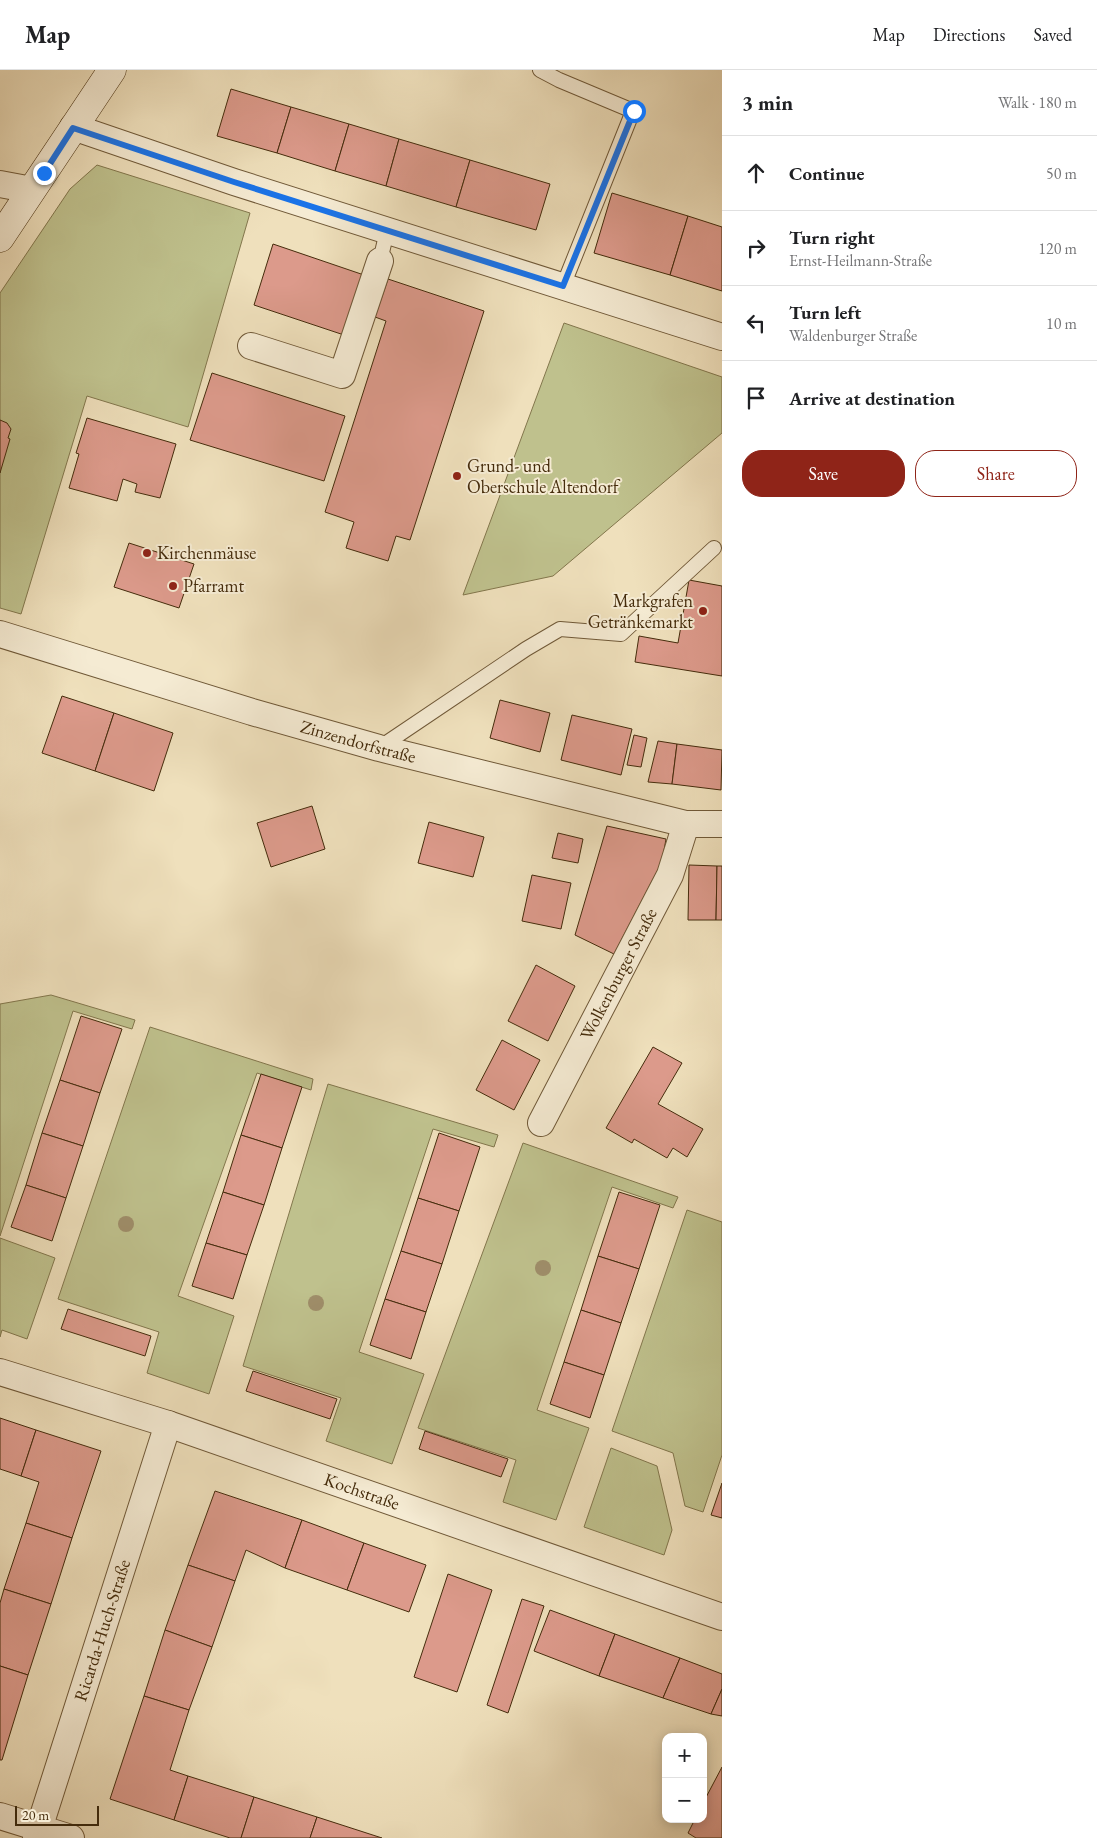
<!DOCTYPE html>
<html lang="en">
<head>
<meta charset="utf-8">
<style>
  :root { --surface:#fff; --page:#f2f2f2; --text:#202124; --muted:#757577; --line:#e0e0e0; --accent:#8f2418 }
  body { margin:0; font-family:"EB Garamond",serif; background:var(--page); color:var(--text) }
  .controls { position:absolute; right:15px; bottom:15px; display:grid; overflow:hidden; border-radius:10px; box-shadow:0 2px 12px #0003 }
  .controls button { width:45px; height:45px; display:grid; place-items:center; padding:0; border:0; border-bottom:1px solid var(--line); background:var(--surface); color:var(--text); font:25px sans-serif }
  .scale { position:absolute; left:15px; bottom:12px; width:84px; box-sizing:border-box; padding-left:5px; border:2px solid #452c0c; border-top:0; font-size:14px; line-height:18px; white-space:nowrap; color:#452c0c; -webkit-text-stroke:4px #f5ebd3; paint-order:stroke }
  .stop { position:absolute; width:15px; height:15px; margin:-11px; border:4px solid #1a73e8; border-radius:50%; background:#fff }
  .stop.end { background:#1a73e8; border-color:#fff; box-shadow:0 1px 5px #0008 }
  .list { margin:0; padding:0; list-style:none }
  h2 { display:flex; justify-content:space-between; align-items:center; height:65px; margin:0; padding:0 20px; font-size:21px }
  h2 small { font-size:16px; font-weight:400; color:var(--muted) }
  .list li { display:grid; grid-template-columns:32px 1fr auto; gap:15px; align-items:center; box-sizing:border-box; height:75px; padding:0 20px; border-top:1px solid var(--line) }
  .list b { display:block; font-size:19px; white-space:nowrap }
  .list p { margin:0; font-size:16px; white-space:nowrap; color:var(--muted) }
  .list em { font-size:16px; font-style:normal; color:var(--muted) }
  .actions { display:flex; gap:10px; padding:15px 20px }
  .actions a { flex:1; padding:11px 0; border:1px solid var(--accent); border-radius:20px; text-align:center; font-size:18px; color:var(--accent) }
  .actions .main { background:var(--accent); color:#fff }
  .icon { flex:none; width:28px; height:28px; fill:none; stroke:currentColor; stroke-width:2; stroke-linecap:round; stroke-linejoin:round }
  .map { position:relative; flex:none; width:722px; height:1768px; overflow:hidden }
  header { display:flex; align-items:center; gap:30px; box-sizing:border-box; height:70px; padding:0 25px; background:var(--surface); border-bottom:1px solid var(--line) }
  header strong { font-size:24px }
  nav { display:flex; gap:28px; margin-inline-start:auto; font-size:18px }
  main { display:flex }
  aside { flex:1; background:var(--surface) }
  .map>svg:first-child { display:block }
  .green { fill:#bfc18d; stroke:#82764c }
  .building { fill:#dc9a8b; stroke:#452c0c }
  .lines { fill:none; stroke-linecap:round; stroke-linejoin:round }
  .lane-casing { stroke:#705938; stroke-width:16 }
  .street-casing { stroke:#705938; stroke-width:28 }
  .secondary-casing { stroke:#452c0c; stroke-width:29 }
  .lane { stroke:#f5ebd3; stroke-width:14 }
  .street { stroke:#f5ebd3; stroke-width:26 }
  .secondary { stroke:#f5ebd3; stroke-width:28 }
  .tree { fill:#9f8e6a }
  .route { stroke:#1a73e8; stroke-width:6 }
  .poi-dot { fill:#8f2418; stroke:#f5ebd3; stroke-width:2 }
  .labels { text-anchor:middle; stroke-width:4; stroke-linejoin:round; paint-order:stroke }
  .poi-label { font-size:18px; fill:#452c0c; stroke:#f5ebd3; text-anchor:start }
  .street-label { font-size:18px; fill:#452c0c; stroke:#f5ebd3 }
</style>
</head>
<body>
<header>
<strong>Map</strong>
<nav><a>Map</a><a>Directions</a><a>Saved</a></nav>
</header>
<main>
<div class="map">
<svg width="722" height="1768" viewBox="0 0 722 1768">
  <rect width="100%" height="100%" fill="#efe0bc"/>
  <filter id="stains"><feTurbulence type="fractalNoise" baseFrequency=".004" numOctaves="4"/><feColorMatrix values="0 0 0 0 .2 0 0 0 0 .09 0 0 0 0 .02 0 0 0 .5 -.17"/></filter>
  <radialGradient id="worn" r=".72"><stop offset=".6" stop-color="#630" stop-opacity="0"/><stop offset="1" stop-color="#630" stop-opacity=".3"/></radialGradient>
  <g class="green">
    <polygon points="97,95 250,143 188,357 87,326 21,544 0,538 0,223 70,119"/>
    <polygon points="564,253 722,307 722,363 553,506 463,525"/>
    <polygon points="51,925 135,950 132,959 73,941 0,1166 0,934"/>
    <polygon points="150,957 313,1009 311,1020 257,1003 178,1226 234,1246 209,1324 147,1303 159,1262 58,1229"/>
    <polygon points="328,1014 498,1065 494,1077 433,1059 359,1282 424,1304 392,1394 326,1371 341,1328 243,1296"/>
    <polygon points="523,1073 678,1127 673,1138 612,1117 537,1340 589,1358 556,1450 503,1432 516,1390 418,1358"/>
    <polygon points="687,1140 722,1152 722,1385 703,1442 685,1436 673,1383 612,1361"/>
    <polygon points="0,1168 55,1188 27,1269 2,1260 0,1267"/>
    <polygon points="611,1378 657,1396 672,1460 664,1485 584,1457"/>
  </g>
  <g class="building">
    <polygon points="231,19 291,37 277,83 217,66"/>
    <polygon points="291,37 349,54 335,101 277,83"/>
    <polygon points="349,54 399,69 386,116 335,101"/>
    <polygon points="399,69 470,90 456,137 386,116"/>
    <polygon points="470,90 550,114 536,160 456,137"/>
    <polygon points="612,123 688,146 670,205 594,183"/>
    <polygon points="688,146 722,157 722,221 670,205"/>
    <polygon points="273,174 364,205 344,265 254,235"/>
    <polygon points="388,209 484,241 410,470 396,466 388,491 346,478 354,452 325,442 386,251 375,247"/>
    <polygon points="212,303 345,346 324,411 190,370"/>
    <polygon points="87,348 176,374 160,428 135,422 137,414 123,409 117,431 69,418 79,384 76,383"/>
    <polygon points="0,350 7,353 11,359 8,368 10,369 0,403"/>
    <polygon points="129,473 194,494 179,538 114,517"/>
    <polygon points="689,510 722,516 722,606 635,592 639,566 678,573"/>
    <polygon points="62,626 114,643 95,701 42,683"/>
    <polygon points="500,630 550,643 540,682 490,668"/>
    <polygon points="114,643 173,663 154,721 95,701"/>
    <polygon points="572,645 632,659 621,705 561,690"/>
    <polygon points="634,665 647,668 641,697 627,695"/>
    <polygon points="658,671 677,674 672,714 648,712"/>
    <polygon points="677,674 722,680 721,720 672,714"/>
    <polygon points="312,736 325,779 271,797 257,753"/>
    <polygon points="429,752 484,767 473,807 418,793"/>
    <polygon points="607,756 666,769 662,792 614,884 575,865"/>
    <polygon points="558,763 583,769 578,793 552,788"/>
    <polygon points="689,795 717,796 716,850 688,850"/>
    <polygon points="717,796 722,796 722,850 716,850"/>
    <polygon points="532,805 571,813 561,859 522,851"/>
    <polygon points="536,895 575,916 548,971 508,951"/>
    <polygon points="81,946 122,959 100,1023 60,1010"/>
    <polygon points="502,970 540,990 514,1040 476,1020"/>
    <polygon points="653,977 682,993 658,1034 703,1059 687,1087 673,1078 667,1088 634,1069 632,1073 606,1058"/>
    <polygon points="261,1004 302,1017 282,1078 241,1065"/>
    <polygon points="60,1010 100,1023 83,1076 42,1063"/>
    <polygon points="42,1063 83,1076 66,1128 26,1115"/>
    <polygon points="439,1063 480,1077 459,1141 418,1128"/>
    <polygon points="241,1065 282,1078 264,1135 223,1122"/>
    <polygon points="26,1115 66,1128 52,1171 11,1157"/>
    <polygon points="223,1122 264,1135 247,1185 206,1173"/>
    <polygon points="619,1122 660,1135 639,1199 598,1186"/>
    <polygon points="418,1128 459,1141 442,1194 401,1181"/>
    <polygon points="206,1173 247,1185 233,1229 192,1216"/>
    <polygon points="401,1181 442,1194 426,1242 385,1229"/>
    <polygon points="598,1186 639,1199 621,1253 581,1240"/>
    <polygon points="385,1229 426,1242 411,1289 370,1275"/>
    <polygon points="68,1239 151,1266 145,1286 61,1259"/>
    <polygon points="581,1240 621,1253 604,1305 564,1292"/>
    <polygon points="564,1292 604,1305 590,1348 550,1334"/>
    <polygon points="253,1301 337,1329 330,1349 246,1321"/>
    <polygon points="0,1348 36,1360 21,1406 0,1399"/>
    <polygon points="36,1360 101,1381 72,1468 26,1453 39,1412 21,1406"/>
    <polygon points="425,1361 508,1389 501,1407 419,1379"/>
    <polygon points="722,1413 722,1448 711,1445"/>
    <polygon points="215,1421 302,1450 285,1498 246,1480 235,1511 188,1495"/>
    <polygon points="302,1450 364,1473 347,1520 285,1498"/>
    <polygon points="26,1453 72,1468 51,1534 4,1519"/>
    <polygon points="364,1473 426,1495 409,1542 347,1520"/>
    <polygon points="188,1495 235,1511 212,1577 165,1560"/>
    <polygon points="448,1504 492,1520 457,1622 414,1607"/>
    <polygon points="4,1519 51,1534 28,1605 0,1596 0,1533"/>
    <polygon points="522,1529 544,1536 508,1643 487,1635"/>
    <polygon points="550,1540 615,1564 599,1606 534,1581"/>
    <polygon points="165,1560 212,1577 189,1640 144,1626"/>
    <polygon points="615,1564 680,1588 663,1628 599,1606"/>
    <polygon points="680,1588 722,1604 722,1619 711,1644 663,1628"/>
    <polygon points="0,1596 28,1605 2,1690 0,1690"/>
    <polygon points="722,1619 722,1646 711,1644"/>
    <polygon points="144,1626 189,1640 170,1700 188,1706 174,1750 110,1729"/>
    <polygon points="722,1697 722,1768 696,1768 688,1763 695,1749 703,1749 703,1733"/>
    <polygon points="188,1706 254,1727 241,1768 230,1768 174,1750"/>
    <polygon points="254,1727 317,1747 310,1768 241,1768"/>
    <polygon points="317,1747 382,1768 310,1768"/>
  </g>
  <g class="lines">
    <defs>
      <g id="lane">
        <polyline points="540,0 559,10 633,41 563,216"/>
        <polyline points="380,191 387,161"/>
        <polyline points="379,678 526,579 560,559 621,564 714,478"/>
      </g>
      <g id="street">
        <polyline points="73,57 234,112 722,267"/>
        <polyline points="0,114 32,120"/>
        <polyline points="251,276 342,305 380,191"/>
        <path id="s1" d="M0,564L252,642L379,678L686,754H722"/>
        <path id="s2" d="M541,1053L670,805L686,754"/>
        <path id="s3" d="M0,1302L168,1354L722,1547"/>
        <polyline points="0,1746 71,1768"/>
        <path id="s4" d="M36,1768L168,1354"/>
      </g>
      <polyline id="secondary" points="0,168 112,0"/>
    </defs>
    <use href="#lane" class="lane-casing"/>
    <use href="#street" class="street-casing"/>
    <use href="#secondary" class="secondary-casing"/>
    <use href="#lane" class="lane"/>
    <use href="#street" class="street"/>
    <use href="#secondary" class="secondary"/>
  </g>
  <g class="tree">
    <circle cx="126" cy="1154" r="8"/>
    <circle cx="543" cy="1198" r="8"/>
    <circle cx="316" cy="1233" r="8"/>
  </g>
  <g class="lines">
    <polyline class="route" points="44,103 73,58 234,112 563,216 634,41"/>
  </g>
  <g class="poi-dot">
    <circle cx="457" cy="406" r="5"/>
    <circle cx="147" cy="483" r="5"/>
    <circle cx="173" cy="516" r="5"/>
    <circle cx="703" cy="541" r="5"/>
  </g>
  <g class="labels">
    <g class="poi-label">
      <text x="467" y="402">Grund- und<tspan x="467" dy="21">Oberschule Altendorf</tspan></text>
      <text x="157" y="489">Kirchenmäuse</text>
      <text x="183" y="522">Pfarramt</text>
      <text x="693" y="537" text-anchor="end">Markgrafen<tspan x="693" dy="21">Getränkemarkt</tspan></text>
    </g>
    <g class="street-label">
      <text dy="6" stroke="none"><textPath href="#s1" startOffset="374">Zinzendorfstraße</textPath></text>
      <text dy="6" stroke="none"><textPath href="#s2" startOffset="168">Wolkenburger Straße</textPath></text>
      <text dy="6" stroke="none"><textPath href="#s3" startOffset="381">Kochstraße</textPath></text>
      <text dy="6" stroke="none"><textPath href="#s4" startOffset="218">Ricarda-Huch-Straße</textPath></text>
    </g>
  </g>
  <rect width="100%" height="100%" filter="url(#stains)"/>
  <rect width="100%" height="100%" fill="url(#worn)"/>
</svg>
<div class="controls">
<button>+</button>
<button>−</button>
</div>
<div class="scale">20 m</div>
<div class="stop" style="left:634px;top:41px"></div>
<div class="stop end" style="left:44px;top:103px"></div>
</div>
<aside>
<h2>3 min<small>Walk · 180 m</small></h2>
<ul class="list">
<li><svg class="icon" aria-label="ahead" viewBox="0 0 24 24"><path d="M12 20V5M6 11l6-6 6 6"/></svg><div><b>Continue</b></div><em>50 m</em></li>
<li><svg class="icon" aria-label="right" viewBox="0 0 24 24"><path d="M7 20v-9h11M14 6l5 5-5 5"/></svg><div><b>Turn right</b><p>Ernst-Heilmann-Straße</p></div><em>120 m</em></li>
<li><svg class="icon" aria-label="left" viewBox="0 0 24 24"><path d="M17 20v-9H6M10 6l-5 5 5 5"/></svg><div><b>Turn left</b><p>Waldenburger Straße</p></div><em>10 m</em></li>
<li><svg class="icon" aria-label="arrive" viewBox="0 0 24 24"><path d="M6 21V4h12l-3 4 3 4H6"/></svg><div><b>Arrive at destination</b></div></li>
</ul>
<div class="actions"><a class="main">Save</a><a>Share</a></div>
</aside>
</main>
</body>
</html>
